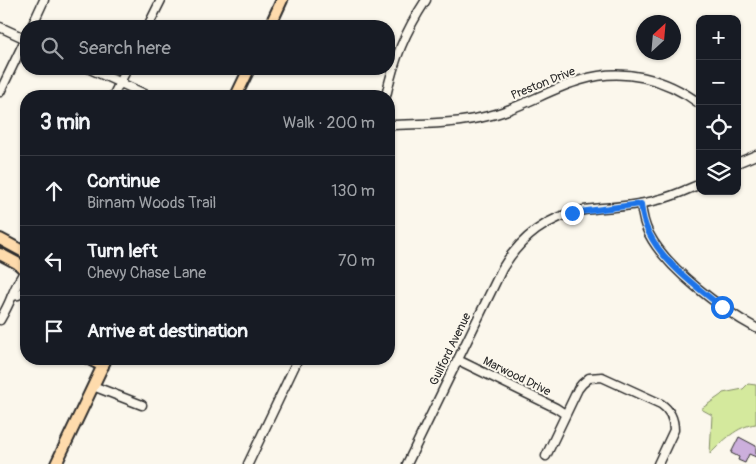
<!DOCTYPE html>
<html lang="en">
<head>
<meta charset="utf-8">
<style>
  :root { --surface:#171b24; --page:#242831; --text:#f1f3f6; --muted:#9ea1a6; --line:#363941 }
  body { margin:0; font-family:Pangolin,sans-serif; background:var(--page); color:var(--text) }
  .controls { position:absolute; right:15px; top:15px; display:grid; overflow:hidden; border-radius:10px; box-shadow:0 1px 4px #0004 }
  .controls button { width:45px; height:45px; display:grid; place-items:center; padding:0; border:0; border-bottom:1px solid var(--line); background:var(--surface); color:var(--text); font:25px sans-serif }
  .compass { position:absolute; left:636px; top:15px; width:45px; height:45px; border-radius:50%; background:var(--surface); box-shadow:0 1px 4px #0004; rotate:26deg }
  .stop { position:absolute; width:15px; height:15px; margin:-11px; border:4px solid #1a73e8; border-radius:50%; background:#fff }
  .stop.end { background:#1a73e8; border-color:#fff; box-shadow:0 1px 5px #0008 }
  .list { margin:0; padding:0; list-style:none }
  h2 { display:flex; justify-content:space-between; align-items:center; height:65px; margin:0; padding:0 20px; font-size:21px }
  h2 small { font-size:16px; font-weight:400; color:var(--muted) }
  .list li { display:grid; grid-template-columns:32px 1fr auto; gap:15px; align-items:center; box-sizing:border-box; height:70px; padding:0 20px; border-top:1px solid var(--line) }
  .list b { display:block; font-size:19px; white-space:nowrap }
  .list p { margin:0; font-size:16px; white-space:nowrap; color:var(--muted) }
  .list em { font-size:16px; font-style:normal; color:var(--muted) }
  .icon { flex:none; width:28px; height:28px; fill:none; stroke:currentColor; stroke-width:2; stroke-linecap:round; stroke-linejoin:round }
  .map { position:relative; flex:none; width:756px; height:464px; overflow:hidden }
  .search { position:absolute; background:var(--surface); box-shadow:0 1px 4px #0004; left:20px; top:20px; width:375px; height:55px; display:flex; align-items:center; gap:12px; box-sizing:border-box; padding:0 18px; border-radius:20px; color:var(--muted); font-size:19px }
  .panel { position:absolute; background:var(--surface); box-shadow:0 1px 4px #0004; left:20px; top:90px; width:375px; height:275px; border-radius:20px }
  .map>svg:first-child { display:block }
  .green { fill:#d4e99d; stroke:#808a64 }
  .building { fill:#ccafdc; stroke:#2b2b2b }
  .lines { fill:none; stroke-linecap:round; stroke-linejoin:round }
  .minor-casing { stroke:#2b2b2b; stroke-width:11 }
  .major-casing { stroke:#2b2b2b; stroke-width:14 }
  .minor { stroke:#fbf7ec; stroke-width:8 }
  .major { stroke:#fedbac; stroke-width:10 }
  .route { stroke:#1a73e8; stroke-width:6 }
  .labels { text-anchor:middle; stroke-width:4; stroke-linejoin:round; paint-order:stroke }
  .street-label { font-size:12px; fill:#2b2b2b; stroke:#fbf7ec }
</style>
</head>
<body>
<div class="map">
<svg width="756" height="464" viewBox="0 0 756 464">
  <rect width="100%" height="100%" fill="#fbf7ec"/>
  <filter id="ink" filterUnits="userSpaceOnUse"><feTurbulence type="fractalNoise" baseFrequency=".02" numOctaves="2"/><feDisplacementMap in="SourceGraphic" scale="10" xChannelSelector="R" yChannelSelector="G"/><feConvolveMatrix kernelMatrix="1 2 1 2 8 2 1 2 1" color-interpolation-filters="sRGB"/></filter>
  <g filter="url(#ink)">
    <path class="green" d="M748,384L756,385V424C737,426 723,441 710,454L712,415L701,409L721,395L723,393L743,389Z"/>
    <polygon class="building" points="739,437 756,446 756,457 749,454 745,463 738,460 739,457 731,453"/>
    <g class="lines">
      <defs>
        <g id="minor">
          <polyline points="32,26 44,0"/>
          <polyline points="148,26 161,0"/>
          <polyline points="0,27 26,39"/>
          <polyline points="90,69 149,96"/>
          <polyline points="0,92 26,38"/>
          <polyline points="113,96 127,69"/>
          <path d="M386,96C394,59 405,32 426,0"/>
          <path d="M389,125C423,124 458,124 492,115C523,107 550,89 581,80C622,67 666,78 700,104"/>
          <polyline points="737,163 756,155"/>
          <path d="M641,204C642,214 644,224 649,234C667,269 721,309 756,328"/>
          <polyline points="12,296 18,295 26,290"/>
          <path d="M0,320C4,313 8,306 11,298C15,288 19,278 26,270"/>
          <polyline points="458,360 556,408 565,414"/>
          <polyline points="93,386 142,405"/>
          <path d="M546,456L578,389L582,384L589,378L602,377L661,404C670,410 674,419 674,430L658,464"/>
          <polyline points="248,464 298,359"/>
          <path d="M407,464L502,269C520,238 548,216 584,210C608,207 633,207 657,200C672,197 686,190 700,184"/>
        </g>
        <g id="major">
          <polyline points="270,26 282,0"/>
          <polyline points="236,96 249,69"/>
          <polyline points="0,239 26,253"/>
          <polyline points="0,254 17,263 26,271"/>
          <polyline points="89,359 103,366"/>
          <polyline points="56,464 106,359"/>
        </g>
      </defs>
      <use href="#minor" class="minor-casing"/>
      <use href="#major" class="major-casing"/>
      <use href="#minor" class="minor"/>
      <use href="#major" class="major"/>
    </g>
  </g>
  <g class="lines" filter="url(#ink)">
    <path class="route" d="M572,213L641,204C642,214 644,224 649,233C663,262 696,287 722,307"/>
  </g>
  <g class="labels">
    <g class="street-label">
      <text transform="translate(543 83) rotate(-22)" y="4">Preston Drive</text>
      <text transform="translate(450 349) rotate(-64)" y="4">Guilford Avenue</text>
      <text transform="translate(517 376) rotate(26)" y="4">Marwood Drive</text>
    </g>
  </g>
</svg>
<div class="controls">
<button>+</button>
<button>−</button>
<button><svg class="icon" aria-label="locate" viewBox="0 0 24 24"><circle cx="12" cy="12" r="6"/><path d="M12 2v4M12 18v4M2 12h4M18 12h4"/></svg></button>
<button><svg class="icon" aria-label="layers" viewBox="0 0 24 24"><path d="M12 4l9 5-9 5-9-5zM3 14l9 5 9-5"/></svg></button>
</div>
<svg class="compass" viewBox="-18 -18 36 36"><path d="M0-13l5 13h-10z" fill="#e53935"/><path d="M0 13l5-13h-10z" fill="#9ea1a6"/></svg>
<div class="stop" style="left:722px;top:307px"></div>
<div class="stop end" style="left:572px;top:213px"></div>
<div class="search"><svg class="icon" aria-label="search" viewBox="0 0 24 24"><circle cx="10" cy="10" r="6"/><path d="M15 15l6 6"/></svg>Search here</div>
<section class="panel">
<h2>3 min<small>Walk · 200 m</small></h2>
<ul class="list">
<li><svg class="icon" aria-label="ahead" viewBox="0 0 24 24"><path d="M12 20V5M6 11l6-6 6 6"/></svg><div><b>Continue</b><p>Birnam Woods Trail</p></div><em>130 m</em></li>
<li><svg class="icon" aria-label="left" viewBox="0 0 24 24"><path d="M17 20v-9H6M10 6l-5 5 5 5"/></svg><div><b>Turn left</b><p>Chevy Chase Lane</p></div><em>70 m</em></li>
<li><svg class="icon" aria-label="arrive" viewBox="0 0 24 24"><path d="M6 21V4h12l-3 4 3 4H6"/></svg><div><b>Arrive at destination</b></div></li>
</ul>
</section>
</div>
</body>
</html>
